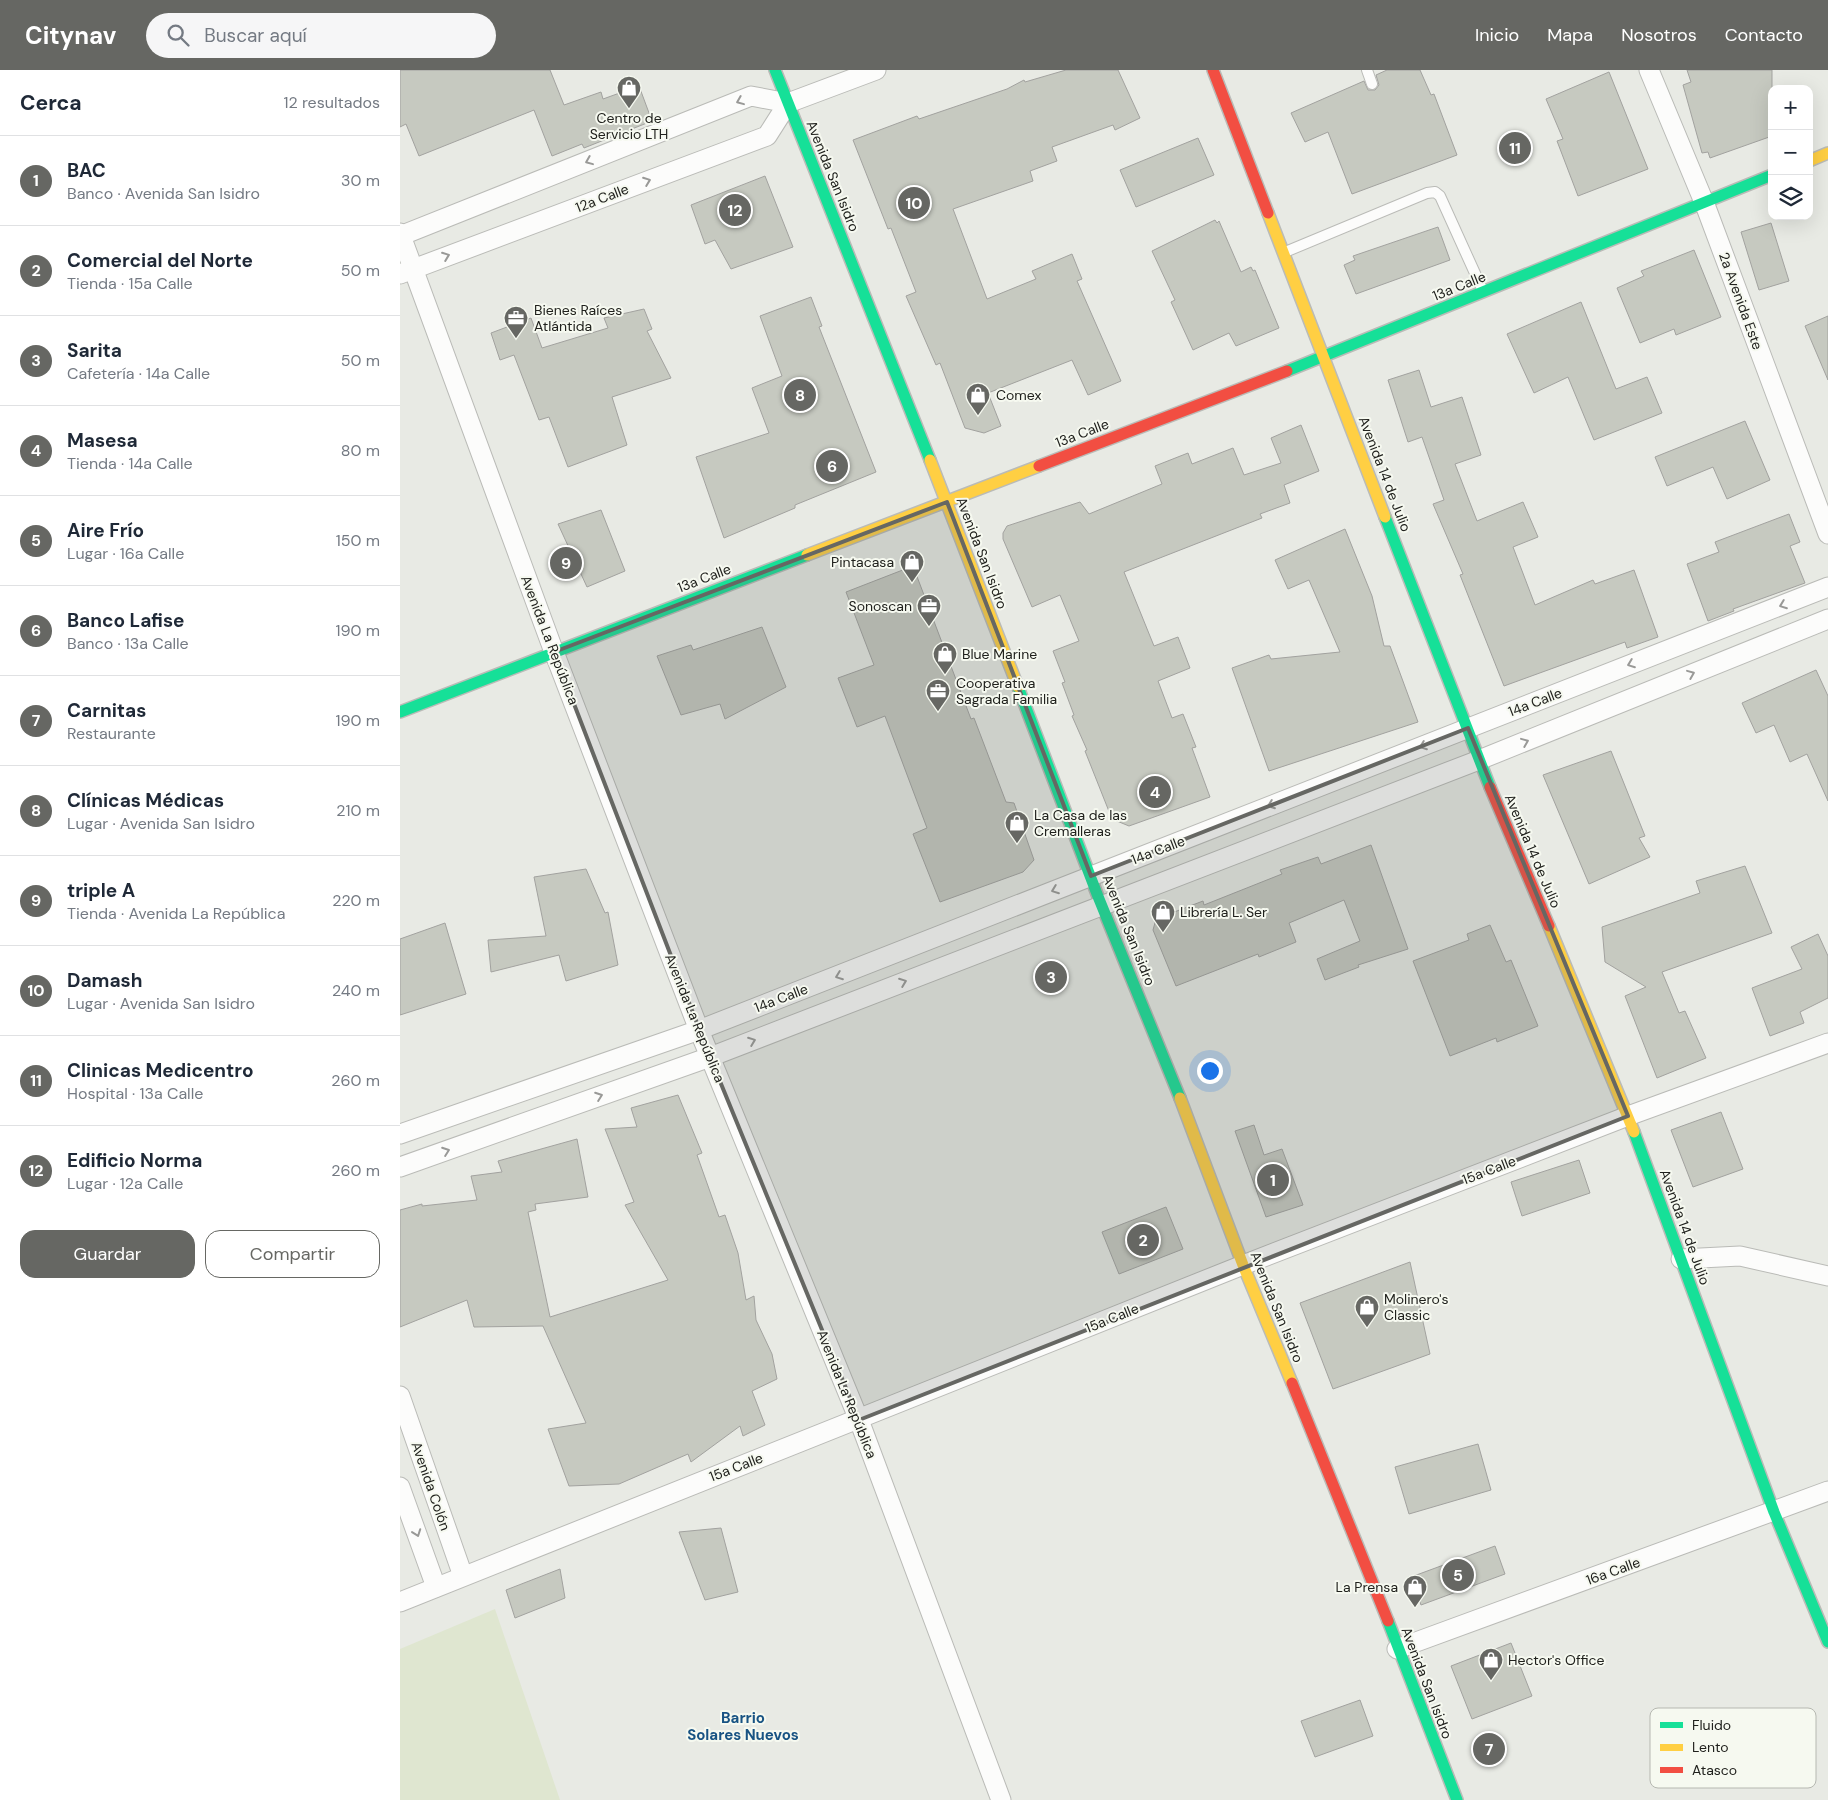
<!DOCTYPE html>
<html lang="es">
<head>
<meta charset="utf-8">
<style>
  :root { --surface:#fff; --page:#f6f6f7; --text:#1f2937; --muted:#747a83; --line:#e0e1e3; --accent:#666763 }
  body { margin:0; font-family:"DM Sans",sans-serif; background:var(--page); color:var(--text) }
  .controls { position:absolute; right:15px; top:15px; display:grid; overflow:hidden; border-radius:10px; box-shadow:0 5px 20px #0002 }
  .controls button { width:45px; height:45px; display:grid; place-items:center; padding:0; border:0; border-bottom:1px solid var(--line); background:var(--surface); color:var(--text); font:25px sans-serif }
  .you { position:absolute; left:809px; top:1000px; width:18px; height:18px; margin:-12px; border:4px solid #fff; border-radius:50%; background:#1a73e8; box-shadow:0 0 0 8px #1a73e833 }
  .badge { display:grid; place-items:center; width:32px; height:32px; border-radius:50%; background:var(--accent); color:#fff; font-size:16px; font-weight:700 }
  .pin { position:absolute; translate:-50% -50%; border:2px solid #fff; box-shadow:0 1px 5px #0006 }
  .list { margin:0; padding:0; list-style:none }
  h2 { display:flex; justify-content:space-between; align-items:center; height:65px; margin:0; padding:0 20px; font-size:21px }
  h2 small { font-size:16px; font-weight:400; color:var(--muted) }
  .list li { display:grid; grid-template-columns:32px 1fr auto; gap:15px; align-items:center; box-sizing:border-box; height:90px; padding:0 20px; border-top:1px solid var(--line) }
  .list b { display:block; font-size:19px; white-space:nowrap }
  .list p { margin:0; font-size:16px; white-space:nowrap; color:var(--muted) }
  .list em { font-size:16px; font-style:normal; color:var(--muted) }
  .actions { display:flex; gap:10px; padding:15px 20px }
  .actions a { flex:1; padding:11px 0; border:1px solid var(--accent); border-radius:15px; text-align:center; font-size:18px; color:var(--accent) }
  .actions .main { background:var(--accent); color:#fff }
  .icon { flex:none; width:28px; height:28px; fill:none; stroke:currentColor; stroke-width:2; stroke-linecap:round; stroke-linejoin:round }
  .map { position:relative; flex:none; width:1428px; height:1730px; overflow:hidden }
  header { display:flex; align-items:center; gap:30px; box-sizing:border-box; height:70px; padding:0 25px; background:var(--accent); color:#fff }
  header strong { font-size:24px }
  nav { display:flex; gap:28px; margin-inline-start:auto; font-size:18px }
  .search { width:350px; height:45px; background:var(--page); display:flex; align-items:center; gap:12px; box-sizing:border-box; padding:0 18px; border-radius:28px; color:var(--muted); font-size:19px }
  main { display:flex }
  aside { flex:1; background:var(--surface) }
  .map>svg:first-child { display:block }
  .green { fill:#dfe6d0 }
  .building { fill:#c6c9c0; stroke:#a2a29f }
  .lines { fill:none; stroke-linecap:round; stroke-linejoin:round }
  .lane-casing { stroke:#babbb7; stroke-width:12 }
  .street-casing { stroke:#babbb7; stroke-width:21 }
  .fast-casing { stroke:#babbb7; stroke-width:14 }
  .slow-casing { stroke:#babbb7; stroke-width:14 }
  .jam-casing { stroke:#babbb7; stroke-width:14 }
  .lane { stroke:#fcfcfb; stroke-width:10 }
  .street { stroke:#fcfcfb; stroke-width:19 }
  .fast { stroke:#16e098; stroke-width:11 }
  .slow { stroke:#ffcf43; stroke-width:11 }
  .jam { stroke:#f24e42; stroke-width:11 }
  .oneway { stroke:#999997 }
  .marked { fill:#666763; fill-opacity:0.2; stroke:#666763; stroke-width:4; stroke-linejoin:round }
  .labels { text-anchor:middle; stroke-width:4; stroke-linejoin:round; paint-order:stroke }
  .poi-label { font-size:14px; fill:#20211d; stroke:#f6f9f0; text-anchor:start }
  .street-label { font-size:14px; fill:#20211d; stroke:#f6f9f0 }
  .neighbourhood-label { font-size:15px; font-weight:bold; fill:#185383; stroke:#f6f9f0 }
  .key { fill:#f6f9f0; stroke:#b6b8b1; stroke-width:1 }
  .key-label { font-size:14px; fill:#20211d }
</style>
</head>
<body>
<header>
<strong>Citynav</strong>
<div class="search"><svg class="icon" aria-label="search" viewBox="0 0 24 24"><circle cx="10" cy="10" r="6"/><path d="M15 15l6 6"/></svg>Buscar aquí</div>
<nav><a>Inicio</a><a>Mapa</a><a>Nosotros</a><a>Contacto</a></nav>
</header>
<main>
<aside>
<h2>Cerca<small>12 resultados</small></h2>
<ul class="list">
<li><span class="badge">1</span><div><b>BAC</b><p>Banco · Avenida San Isidro</p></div><em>30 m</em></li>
<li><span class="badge">2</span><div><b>Comercial del Norte</b><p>Tienda · 15a Calle</p></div><em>50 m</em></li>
<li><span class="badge">3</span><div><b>Sarita</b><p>Cafetería · 14a Calle</p></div><em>50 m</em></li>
<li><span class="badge">4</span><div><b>Masesa</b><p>Tienda · 14a Calle</p></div><em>80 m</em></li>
<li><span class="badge">5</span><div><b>Aire Frío</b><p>Lugar · 16a Calle</p></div><em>150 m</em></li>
<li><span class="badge">6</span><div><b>Banco Lafise</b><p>Banco · 13a Calle</p></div><em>190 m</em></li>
<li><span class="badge">7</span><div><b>Carnitas</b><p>Restaurante</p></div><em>190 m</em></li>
<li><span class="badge">8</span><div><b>Clínicas Médicas</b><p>Lugar · Avenida San Isidro</p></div><em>210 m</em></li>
<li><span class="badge">9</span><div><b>triple A</b><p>Tienda · Avenida La República</p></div><em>220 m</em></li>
<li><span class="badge">10</span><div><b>Damash</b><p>Lugar · Avenida San Isidro</p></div><em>240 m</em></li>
<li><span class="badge">11</span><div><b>Clinicas Medicentro</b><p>Hospital · 13a Calle</p></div><em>260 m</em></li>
<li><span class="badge">12</span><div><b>Edificio Norma</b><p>Lugar · 12a Calle</p></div><em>260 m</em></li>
</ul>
<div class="actions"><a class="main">Guardar</a><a>Compartir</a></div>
</aside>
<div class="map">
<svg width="1428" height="1730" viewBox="0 0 1428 1730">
  <rect width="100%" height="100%" fill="#e8eae4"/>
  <polygon class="green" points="95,1539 160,1730 0,1730 0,1579"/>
  <g class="building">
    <polygon points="0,0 150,0 164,35 201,22 203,29 239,16 252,51 184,78 182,74 152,86 134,40 19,86 6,54 0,57"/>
    <polygon points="666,0 718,0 740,48 715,60 713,55 652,77 657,91 630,101 633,111 553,139 587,229 636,209 632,201 672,184 682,209 677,211 721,311 688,325 672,290 588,323 601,356 584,363 565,358 540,293 536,295 506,226 516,222 491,158 488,159 453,70 517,46 519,49 607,19 624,10 625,12"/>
    <polygon points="987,0 1020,0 1031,25 1034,24 1057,85 952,124 928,62 905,72 891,43 964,11 968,20 975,20 979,15 976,5"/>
    <polygon points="1287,0 1372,0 1372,66 1310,88 1308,82 1302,83 1283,15 1291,12"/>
    <polygon points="1209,2 1248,99 1178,126 1157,71 1163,69 1146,29"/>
    <polygon points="798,68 814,105 736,137 720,100"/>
    <polygon points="365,106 393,177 331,199 315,170 305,174 291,135"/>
    <polygon points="815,150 817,153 819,151 841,202 851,197 853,201 855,200 879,258 836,276 829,263 793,280 771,232 775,230 752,181"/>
    <polygon points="1371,153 1389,211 1359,220 1341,162"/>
    <polygon points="1038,157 1050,190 956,224 944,195 955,190 953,186"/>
    <polygon points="1294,180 1321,247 1276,265 1274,259 1240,273 1217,218 1244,206 1241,201"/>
    <polygon points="411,227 422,256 419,257 476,402 395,435 395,438 324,468 296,387 369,363 352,318 382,306 360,246"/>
    <polygon points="1181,232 1216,319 1247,307 1262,343 1194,370 1168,307 1134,323 1107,264"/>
    <polygon points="244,239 252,259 247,261 271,308 212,327 227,375 168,397 149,347 139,350 114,285 100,290 91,263 131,248 142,278 208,258 204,248"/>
    <polygon points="1428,246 1428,310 1405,256"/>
    <polygon points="1019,300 1031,337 1062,327 1081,385 1055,394 1077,451 1123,432 1138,467 1113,477 1135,535 1193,510 1195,514 1234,500 1258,567 1227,578 1225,572 1104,616 1060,505 1063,504 1033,434 1044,430 1022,367 1008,372 988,310"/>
    <polygon points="1345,351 1370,410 1327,429 1313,397 1267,416 1255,387"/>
    <polygon points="901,355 919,401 884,415 890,433 860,444 862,448 724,502 754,576 778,567 790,598 758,611 772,648 783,644 796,677 792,678 810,727 729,756 712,749 685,681 687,680 672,646 674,645 662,613 665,612 653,581 679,571 660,525 632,537 603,469 603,463 607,456 680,432 689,444 762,414 755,396 788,383 792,394 833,378 844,405 881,393 871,368"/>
    <polygon points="201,440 225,501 187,517 158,454"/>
    <polygon points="1389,444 1400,472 1390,476 1405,513 1333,539 1334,541 1308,551 1287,494 1319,482 1315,472"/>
    <polygon points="945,459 972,526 984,576 990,576 1018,652 869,701 832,598 869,585 871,589 940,582 909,510 888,519 875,490"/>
    <polygon points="513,496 571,649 574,648 606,732 614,733 634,790 623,802 540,832 513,764 527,758 485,646 457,657 438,608 474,595 446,522"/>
    <polygon points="362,557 386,617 325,649 320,634 281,645 257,586 291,575 293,580"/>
    <polygon points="1416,600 1428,626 1428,731 1407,684 1390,692 1374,655 1356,663 1342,633"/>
    <polygon points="1211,681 1245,766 1239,768 1250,787 1189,814 1143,705"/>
    <polygon points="971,775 1008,879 958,895 959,897 925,910 917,889 960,871 944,830 889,853 896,872 859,887 858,884 776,916 753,860 756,849 803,831 804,835 882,804 880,800 918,787 921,794"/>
    <polygon points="1345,796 1372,863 1262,902 1279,943 1285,941 1306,988 1257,1008 1225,926 1246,917 1205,892 1202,857 1300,823 1296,811"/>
    <polygon points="186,799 205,843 208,842 218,895 166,911 159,885 91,902 88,870 146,866 134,807"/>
    <polygon points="45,853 66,924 0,945 0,869"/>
    <polygon points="1090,855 1106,892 1111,890 1138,956 1097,972 1096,968 1050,986 1013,891 1069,870 1067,864"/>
    <polygon points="1418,864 1428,886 1428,928 1400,942 1404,953 1370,966 1352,918 1402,899 1391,877"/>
    <polygon points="278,1025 302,1083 297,1085 319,1147 325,1145 338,1183 346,1230 354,1226 356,1250 372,1284 377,1309 352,1321 365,1355 343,1366 340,1356 291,1392 288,1384 219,1414 169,1416 148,1359 186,1353 143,1256 74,1257 67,1230 0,1257 0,1140 22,1134 22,1136 77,1130 71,1106 102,1102 98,1091 177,1069 188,1127 135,1134 136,1140 128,1142 150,1247 268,1210 225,1135 234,1132 205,1059 237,1057 231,1038"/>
    <polygon points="1321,1042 1343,1099 1293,1117 1271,1060"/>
    <polygon points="854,1055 864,1085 882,1079 903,1135 866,1147 835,1061"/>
    <polygon points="1179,1090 1190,1123 1122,1146 1111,1112"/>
    <polygon points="766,1137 783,1179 719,1204 702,1162"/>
    <polygon points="1010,1192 1030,1284 933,1319 900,1233"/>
    <polygon points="1078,1374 1091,1420 1009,1444 995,1397"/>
    <polygon points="321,1458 338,1522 305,1530 279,1462"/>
    <polygon points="1095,1476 1105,1504 1021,1535 1011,1507"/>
    <polygon points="160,1499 165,1528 115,1548 106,1520"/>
    <polygon points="1111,1573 1132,1626 1072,1649 1051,1596"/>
    <polygon points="960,1630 973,1666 915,1687 901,1651"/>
  </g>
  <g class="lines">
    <defs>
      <g id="lane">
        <polyline points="967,0 972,14"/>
        <polyline points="885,182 1027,123 1035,122 1040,126 1083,221"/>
      </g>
      <g id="street">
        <polyline points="1249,0 1304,132 1428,464"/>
        <polyline points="0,163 154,582 299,960 459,1350 601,1730"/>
        <polyline points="0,166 351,26 388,33 476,0"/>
        <polyline points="0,204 367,66 388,33"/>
        <polyline points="0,1064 299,960 1428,517"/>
        <polyline points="0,1097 310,987 1079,690 1428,549"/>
        <polyline points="1281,1189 1340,1186 1428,1206"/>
        <polyline points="0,1326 63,1506"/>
        <polyline points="0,1417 36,1517"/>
        <polyline points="0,1532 843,1195 1228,1046 1428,973"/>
        <polyline points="997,1579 1428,1421"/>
      </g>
      <g id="fast">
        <polyline points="375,0 530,390"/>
        <polyline points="887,301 1372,105"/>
        <polyline points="985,447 1090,717"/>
        <polyline points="618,617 697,824 780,1028"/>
        <polyline points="0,642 407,485"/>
        <polyline points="1234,1062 1374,1442 1428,1572"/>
        <polyline points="988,1551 1057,1730"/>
      </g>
      <g id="slow">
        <polyline points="1409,91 1428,83"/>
        <polyline points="868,143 985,447"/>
        <polyline points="530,390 618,617"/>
        <polyline points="407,485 639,396"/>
        <polyline points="1149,856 1234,1062"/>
        <polyline points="780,1028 843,1195 892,1313"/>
      </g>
      <g id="jam">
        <polyline points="813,0 868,143"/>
        <polyline points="639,396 887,301"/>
        <polyline points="1090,717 1149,856"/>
        <polyline points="892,1313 988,1551"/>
      </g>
    </defs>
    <use href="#lane" class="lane-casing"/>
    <use href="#street" class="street-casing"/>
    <use href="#fast" class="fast-casing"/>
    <use href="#slow" class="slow-casing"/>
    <use href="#jam" class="jam-casing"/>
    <use href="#lane" class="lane"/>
    <use href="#street" class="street"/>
    <use href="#fast" class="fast"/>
    <use href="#slow" class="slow"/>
    <use href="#jam" class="jam"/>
  </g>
  <defs><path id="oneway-chevron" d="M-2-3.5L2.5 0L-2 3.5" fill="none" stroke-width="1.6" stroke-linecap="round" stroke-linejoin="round" transform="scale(1.25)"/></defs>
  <g class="oneway">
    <use href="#oneway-chevron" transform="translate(340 31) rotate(158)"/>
    <use href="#oneway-chevron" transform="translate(189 91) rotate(158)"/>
    <use href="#oneway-chevron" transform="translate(247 111) rotate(-21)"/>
    <use href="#oneway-chevron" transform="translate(46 186) rotate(-21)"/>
    <use href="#oneway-chevron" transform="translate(1383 535) rotate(159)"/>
    <use href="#oneway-chevron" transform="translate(1231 594) rotate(159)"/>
    <use href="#oneway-chevron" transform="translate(1291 604) rotate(-22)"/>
    <use href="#oneway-chevron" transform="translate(1125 672) rotate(-22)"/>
    <use href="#oneway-chevron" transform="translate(1023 676) rotate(159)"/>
    <use href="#oneway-chevron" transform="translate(871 735) rotate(159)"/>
    <use href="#oneway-chevron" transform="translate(655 820) rotate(159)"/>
    <use href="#oneway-chevron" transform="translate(439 906) rotate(159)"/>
    <use href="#oneway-chevron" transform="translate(503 912) rotate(-21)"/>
    <use href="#oneway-chevron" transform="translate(352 971) rotate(-21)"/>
    <use href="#oneway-chevron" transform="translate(199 1026) rotate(-20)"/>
    <use href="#oneway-chevron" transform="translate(46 1081) rotate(-20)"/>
    <use href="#oneway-chevron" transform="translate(17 1463) rotate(70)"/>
  </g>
  <path class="marked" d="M547,432L691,806L1068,658L1228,1046L459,1350L310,987L154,582Z"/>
  <defs>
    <symbol id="shop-pin" viewBox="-11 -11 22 30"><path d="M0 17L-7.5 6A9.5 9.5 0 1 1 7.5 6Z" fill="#666763" stroke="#f6f9f0"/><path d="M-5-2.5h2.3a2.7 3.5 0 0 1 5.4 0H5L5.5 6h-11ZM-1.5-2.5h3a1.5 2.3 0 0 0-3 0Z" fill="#fff"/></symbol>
    <symbol id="office-pin" viewBox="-11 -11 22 30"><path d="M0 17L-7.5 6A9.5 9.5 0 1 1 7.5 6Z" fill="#666763" stroke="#f6f9f0"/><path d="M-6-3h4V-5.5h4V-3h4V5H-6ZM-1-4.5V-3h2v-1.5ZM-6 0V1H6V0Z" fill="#fff"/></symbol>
  </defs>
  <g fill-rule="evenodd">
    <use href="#shop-pin" x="215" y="4" width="28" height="38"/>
    <use href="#office-pin" x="102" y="234" width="28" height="38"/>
    <use href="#shop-pin" x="564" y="311" width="28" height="38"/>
    <use href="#shop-pin" x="498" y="478" width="28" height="38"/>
    <use href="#office-pin" x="515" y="522" width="28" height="38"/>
    <use href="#shop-pin" x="531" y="570" width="28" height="38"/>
    <use href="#office-pin" x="524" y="607" width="28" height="38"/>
    <use href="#shop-pin" x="603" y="739" width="28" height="38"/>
    <use href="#shop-pin" x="749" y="828" width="28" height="38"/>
    <use href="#shop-pin" x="953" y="1223" width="28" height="38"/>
    <use href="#shop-pin" x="1001" y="1503" width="28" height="38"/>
    <use href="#shop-pin" x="1077" y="1576" width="28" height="38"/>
  </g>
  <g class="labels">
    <g class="poi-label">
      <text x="229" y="53" text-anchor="middle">Centro de<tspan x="229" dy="16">Servicio LTH</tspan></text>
      <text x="134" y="245">Bienes Raíces<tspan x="134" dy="16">Atlántida</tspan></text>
      <text x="596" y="330">Comex</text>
      <text x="494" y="497" text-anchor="end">Pintacasa</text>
      <text x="512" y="541" text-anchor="end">Sonoscan</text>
      <text x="562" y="589">Blue Marine</text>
      <text x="556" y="618">Cooperativa<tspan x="556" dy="16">Sagrada Familia</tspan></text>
      <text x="634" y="750">La Casa de las<tspan x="634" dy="16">Cremalleras</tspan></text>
      <text x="780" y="847">Librería L. Ser</text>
      <text x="984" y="1234">Molinero's<tspan x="984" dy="16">Classic</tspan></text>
      <text x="998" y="1522" text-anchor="end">La Prensa</text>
      <text x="1108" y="1595">Hector's Office</text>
    </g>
    <g class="street-label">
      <text transform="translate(433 106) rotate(68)" y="5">Avenida San Isidro</text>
      <text transform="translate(202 128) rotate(-21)" y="5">12a Calle</text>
      <text transform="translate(1059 216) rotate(-22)" y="5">13a Calle</text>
      <text transform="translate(1341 231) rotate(70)" y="5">2a Avenida Este</text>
      <text transform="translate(682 363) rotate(-21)" y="5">13a Calle</text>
      <text transform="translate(985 404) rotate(69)" y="5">Avenida 14 de Julio</text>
      <text transform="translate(582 483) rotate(69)" y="5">Avenida San Isidro</text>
      <text transform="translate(304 508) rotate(-21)" y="5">13a Calle</text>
      <text transform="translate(150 570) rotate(69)" y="5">Avenida La República</text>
      <text transform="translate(1135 632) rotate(-21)" y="5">14a Calle</text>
      <text transform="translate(758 780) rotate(-21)" y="5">14a Calle</text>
      <text transform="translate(1133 781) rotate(67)" y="5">Avenida 14 de Julio</text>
      <text transform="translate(729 860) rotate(68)" y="5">Avenida San Isidro</text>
      <text transform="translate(381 928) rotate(-21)" y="5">14a Calle</text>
      <text transform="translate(295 948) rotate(68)" y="5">Avenida La República</text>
      <text transform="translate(1089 1100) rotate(-21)" y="5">15a Calle</text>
      <text transform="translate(1285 1157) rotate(70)" y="5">Avenida 14 de Julio</text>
      <text transform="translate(877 1237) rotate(68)" y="5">Avenida San Isidro</text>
      <text transform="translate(712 1248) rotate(-22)" y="5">15a Calle</text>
      <text transform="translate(447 1324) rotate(68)" y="5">Avenida La República</text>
      <text transform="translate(336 1397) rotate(-21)" y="5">15a Calle</text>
      <text transform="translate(31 1416) rotate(71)" y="5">Avenida Colón</text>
      <text transform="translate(1213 1501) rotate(-20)" y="5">16a Calle</text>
      <text transform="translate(1027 1613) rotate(69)" y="5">Avenida San Isidro</text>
    </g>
    <g class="neighbourhood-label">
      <text x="343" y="1653">Barrio<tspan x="343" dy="17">Solares Nuevos</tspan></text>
    </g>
  </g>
  <rect x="1250" y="1638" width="166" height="80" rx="8" class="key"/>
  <rect x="1260" y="1652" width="23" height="6" fill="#16e098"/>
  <rect x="1260" y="1674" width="23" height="7" fill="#ffcf43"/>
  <rect x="1260" y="1697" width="23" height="6" fill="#f24e42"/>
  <g class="key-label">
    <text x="1292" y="1660">Fluido</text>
    <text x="1292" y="1682">Lento</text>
    <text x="1292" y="1705">Atasco</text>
  </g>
</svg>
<div class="controls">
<button>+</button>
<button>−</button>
<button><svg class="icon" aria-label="layers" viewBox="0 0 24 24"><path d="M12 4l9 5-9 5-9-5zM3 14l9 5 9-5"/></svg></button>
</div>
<div class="you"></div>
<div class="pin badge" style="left:873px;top:1110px">1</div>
<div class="pin badge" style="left:743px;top:1170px">2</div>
<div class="pin badge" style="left:651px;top:907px">3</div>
<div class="pin badge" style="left:755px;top:722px">4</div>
<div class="pin badge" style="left:1058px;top:1505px">5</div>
<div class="pin badge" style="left:432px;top:396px">6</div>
<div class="pin badge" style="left:1089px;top:1679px">7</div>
<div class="pin badge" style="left:400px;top:325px">8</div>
<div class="pin badge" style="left:166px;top:493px">9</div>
<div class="pin badge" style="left:514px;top:133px">10</div>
<div class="pin badge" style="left:1115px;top:78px">11</div>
<div class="pin badge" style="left:335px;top:140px">12</div>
</div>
</main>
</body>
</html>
